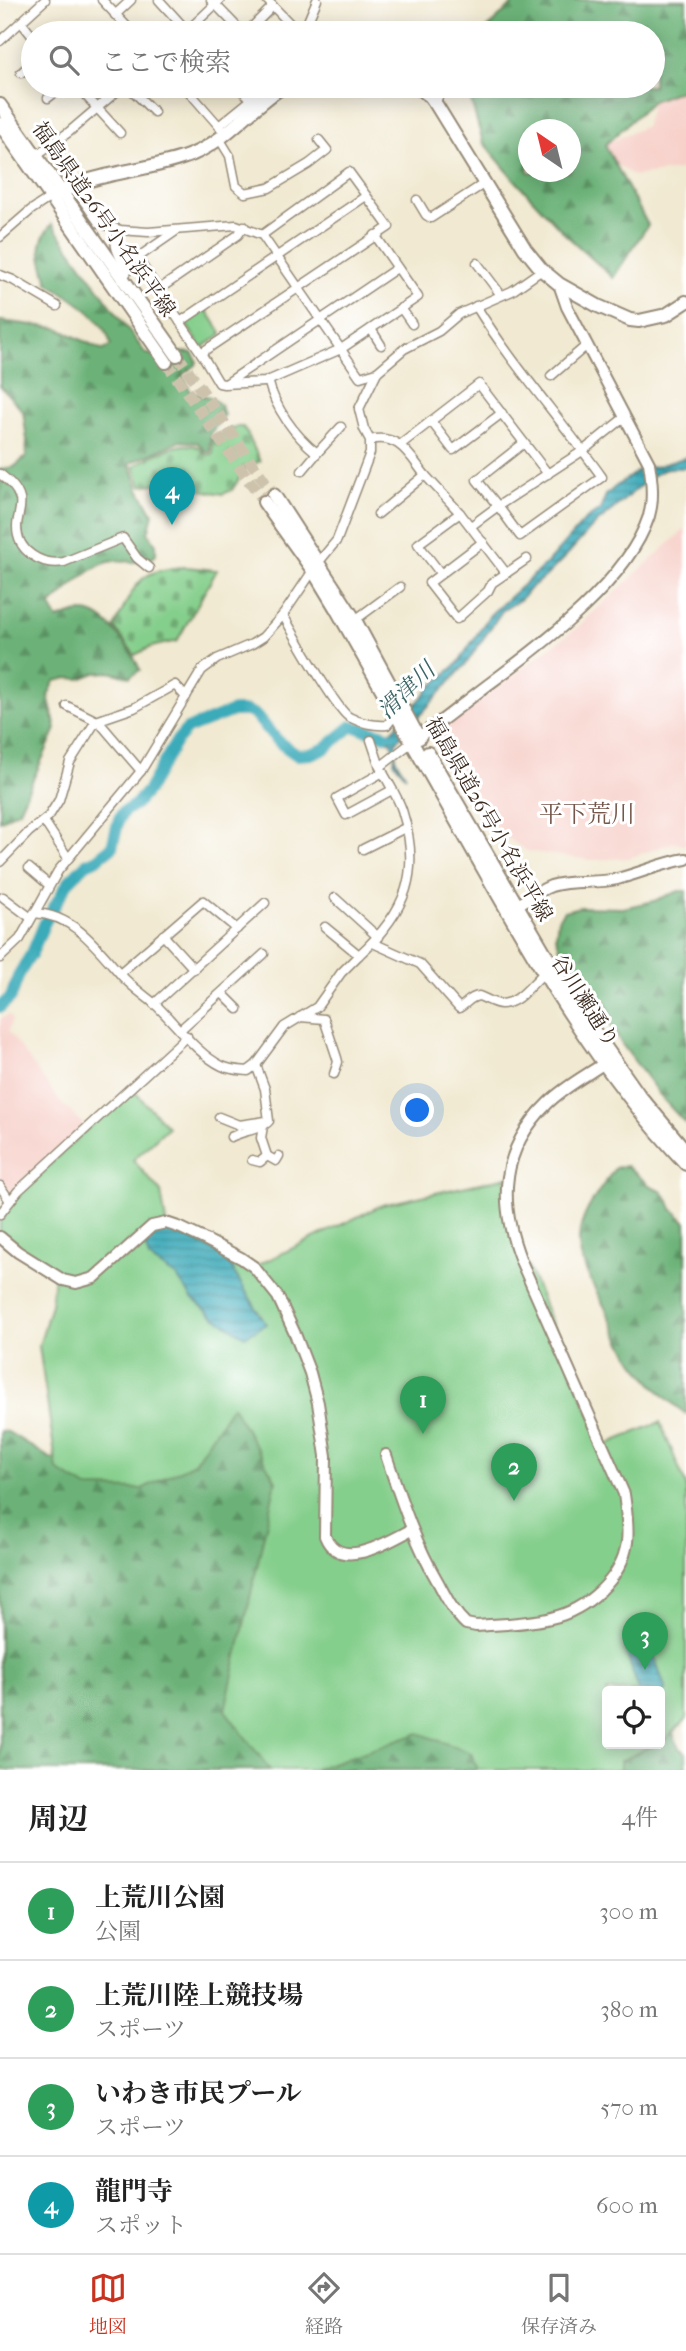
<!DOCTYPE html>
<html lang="ja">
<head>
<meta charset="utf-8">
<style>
  :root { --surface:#fff; --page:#f2f2f2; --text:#222; --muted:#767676; --line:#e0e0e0; --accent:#c8321e }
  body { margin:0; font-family:"IM FELL French Canon","Noto Serif JP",serif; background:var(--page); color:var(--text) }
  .controls { position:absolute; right:21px; bottom:21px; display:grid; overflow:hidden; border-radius:7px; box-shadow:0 4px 18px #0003 }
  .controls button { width:63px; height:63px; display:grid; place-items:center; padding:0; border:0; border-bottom:2px solid var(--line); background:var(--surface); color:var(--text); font:35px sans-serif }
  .compass { position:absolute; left:518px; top:119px; width:63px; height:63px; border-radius:50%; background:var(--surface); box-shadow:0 4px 18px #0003; rotate:325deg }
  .you { position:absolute; left:418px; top:1111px; width:24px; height:24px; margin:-18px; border:5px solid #fff; border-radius:50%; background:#1a73e8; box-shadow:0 0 0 10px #1a73e833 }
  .badge { display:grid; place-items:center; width:46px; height:46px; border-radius:50%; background:var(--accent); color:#fff; font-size:23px; font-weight:700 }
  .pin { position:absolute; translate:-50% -58px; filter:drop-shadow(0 2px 4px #0008) }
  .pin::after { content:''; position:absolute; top:37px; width:24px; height:21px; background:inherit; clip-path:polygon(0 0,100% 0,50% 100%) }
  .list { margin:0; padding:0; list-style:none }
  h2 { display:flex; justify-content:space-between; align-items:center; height:91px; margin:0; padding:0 28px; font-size:30px }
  h2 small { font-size:23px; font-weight:400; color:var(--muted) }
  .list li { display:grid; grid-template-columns:46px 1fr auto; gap:21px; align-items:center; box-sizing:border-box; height:98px; padding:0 28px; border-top:2px solid var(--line) }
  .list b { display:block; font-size:26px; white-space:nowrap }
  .list p { margin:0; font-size:23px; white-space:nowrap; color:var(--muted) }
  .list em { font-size:23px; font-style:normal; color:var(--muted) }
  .icon { flex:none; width:38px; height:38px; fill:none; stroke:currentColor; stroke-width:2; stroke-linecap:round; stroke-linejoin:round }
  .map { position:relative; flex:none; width:686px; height:1770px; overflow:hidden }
  .search { position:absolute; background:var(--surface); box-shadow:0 4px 18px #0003; left:21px; right:21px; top:21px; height:77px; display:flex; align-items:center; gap:18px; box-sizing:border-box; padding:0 24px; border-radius:38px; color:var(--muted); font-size:26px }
  .sheet { height:483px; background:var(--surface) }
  nav { display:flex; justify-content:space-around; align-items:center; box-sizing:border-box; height:98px; border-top:2px solid var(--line); background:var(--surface); font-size:19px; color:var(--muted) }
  nav a { display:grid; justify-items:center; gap:4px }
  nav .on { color:var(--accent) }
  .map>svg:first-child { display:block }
  .built { fill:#f7d0c9 }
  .forest { fill:url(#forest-firs); stroke:#546e4b; stroke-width:2; fill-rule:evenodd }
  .cemetery { fill:url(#cemetery-stones); stroke:#607c55; stroke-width:2 }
  .green { fill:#85cf8c; stroke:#607c55; stroke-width:2 }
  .water { fill:url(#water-rules); stroke:#3b6a6c; stroke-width:2 }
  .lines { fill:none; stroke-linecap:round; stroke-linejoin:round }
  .river { stroke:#3baab9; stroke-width:12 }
  .primary-tunnel { stroke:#cdc3ad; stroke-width:12; stroke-dasharray:12 6; stroke-linecap:butt }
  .minor-casing { stroke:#968a78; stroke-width:11 }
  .tertiary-casing { stroke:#968a78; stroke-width:14 }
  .secondary-casing { stroke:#968a78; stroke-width:16 }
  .primary-casing { stroke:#968a78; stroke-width:16 }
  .minor { stroke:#fff; stroke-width:8 }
  .tertiary { stroke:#fff; stroke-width:10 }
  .secondary { stroke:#fff; stroke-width:12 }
  .primary { stroke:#fff; stroke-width:12 }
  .labels { text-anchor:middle; stroke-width:6; stroke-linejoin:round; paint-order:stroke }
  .street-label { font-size:21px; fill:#3b2a1e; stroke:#fff }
  .water-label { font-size:23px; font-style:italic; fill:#3b6464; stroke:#fff }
  .quarter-label { font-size:24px; fill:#74564b; stroke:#fff }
</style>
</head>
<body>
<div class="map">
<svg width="686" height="1770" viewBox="0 0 686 1770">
  <defs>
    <pattern id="forest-firs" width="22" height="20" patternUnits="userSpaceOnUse" patternTransform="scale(1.75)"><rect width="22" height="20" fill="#6cb278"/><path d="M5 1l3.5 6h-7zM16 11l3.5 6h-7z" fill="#5a9162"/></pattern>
    <pattern id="cemetery-stones" width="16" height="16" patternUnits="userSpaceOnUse" patternTransform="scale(1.75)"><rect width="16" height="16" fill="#85cf8c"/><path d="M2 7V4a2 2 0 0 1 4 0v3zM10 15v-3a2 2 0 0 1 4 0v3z" fill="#6ea872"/></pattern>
    <pattern id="water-rules" width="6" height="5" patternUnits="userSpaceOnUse" patternTransform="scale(1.75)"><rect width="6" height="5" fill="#3baab9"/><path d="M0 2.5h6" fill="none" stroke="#338b96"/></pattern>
  </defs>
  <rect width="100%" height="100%" fill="#fff"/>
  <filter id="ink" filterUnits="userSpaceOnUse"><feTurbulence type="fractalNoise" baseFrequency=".0143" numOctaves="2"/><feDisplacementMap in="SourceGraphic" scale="14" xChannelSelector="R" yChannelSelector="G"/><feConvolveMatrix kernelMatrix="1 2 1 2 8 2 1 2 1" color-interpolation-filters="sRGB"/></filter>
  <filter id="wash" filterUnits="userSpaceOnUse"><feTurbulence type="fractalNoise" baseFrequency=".00686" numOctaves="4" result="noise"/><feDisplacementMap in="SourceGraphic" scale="28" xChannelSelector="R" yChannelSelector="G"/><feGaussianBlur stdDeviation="1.57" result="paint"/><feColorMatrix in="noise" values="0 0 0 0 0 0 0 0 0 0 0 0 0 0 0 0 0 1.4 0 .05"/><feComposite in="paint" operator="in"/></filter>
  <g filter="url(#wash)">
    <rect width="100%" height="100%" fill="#f1e9d1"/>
    <g class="built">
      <polygon points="686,86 686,169 634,176 611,161 604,145 646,126 652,101"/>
      <polygon points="686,528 686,845 672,843 629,858 590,860 527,851 500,833 438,731 574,630"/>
      <polygon points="9,1015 12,1019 8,1031 60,1102 84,1125 8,1192 0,1181 0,1019"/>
    </g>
    <g class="forest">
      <path d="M517,0H686V88L652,101L605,145L648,225L613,278L565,234L513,178L483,142L469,94L471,86H653V33H482ZM528,130H570V172H528Z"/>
      <path d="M52,224L146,354H151L163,365L182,352L192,353L197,361L196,365L182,375L191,392L210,397L221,405L224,415L210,434V452H206L198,443L180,441L130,463L139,489L153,514L148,533L156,544V555C138,569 127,557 109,562C90,566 65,592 51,605L53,612L58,619C66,616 76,611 84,612C107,613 132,651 140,670L130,677L109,672L95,673L80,679L68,678L55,681L48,695L56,729L19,810L0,821V469L14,467L26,457L27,440L23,411L0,386V321L57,328L103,350L111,345C104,315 72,299 48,283C42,257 33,247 52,224Z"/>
      <polygon points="679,891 686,891 686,1124 663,1099 621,1043 585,979 564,960 556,936 558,919 564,911 580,907 623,908 654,901"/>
      <path d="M627,1166L649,1185L660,1190L668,1199L672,1209L686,1222V1414C660,1395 638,1370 622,1343C615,1330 610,1316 603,1304C593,1285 578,1260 579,1239C580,1213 601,1189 615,1168Z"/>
      <polygon points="232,1370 391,1674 489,1770 0,1770 0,1431 8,1432 50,1458 90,1467"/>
      <polygon points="671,1728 679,1748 686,1753 686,1770 603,1770 636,1744 660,1744 660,1732"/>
    </g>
    <g class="cemetery">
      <path d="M235,427H243L248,435L260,461L246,468L232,490L223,494L161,483L141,486L134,466C149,457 181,439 198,447C199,447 205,454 206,455L213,454L212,439Z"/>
      <path d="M186,567L217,570L177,641L151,647L135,655L114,627C136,586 135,569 186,567Z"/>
    </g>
    <g class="green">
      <polygon points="206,309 222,334 202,348 185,323"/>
      <polygon points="131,1088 168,1127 133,1160 161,1192 166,1223 254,1267 382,1205 507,1177 507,1216 603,1446 660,1422 686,1485 686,1720 664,1740 660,1742 660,1691 607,1691 607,1744 655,1744 620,1761 620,1770 478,1770 471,1753 419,1733 312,1770 270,1770 225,1710 276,1481 232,1406 194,1463 142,1489 87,1488 57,1470 39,1346 51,1304 54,1275 0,1237 0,1214 10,1201"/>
    </g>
    <g class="water">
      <polygon points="686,457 686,468 668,468 653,475 591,528 566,556 545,577 530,588 521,599 502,611 466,664 396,742 396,760 406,776 394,762 395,753 392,742 370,735 371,728 389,732 394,729 432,686 458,663 490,615 547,563 585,520 600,510 606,495 615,487 642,468 655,467"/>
      <polygon points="160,1229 173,1230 224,1256 266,1324 245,1336 213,1316 192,1298 177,1277 149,1258 146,1248 148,1236"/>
      <polygon points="649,1641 666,1690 660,1692 639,1691 625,1649"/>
    </g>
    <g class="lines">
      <polyline class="river" points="0,1007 11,997 19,974 32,953 45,922 69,881 86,864 97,859 112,847 119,819 123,812 136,804 148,790 177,740 187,729 233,711 246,711 254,714 280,743 297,755 310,754 324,749 352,726 385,735"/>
    </g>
  </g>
  <g filter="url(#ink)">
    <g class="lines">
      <g class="primary-tunnel">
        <polyline points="177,355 274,495"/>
        <polyline points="166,362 264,502"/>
      </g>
      <defs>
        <g id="minor">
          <polyline points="102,0 133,33"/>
          <polyline points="159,0 189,33"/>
          <polyline points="211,0 243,33"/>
          <polyline points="267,0 299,33"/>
          <polyline points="115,15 131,0"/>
          <polyline points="21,22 33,37"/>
          <polyline points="65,33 72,27"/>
          <polyline points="185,33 220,0"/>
          <polyline points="246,33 273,6"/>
          <polyline points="303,33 317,0"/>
          <polyline points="0,41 45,0"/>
          <polyline points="21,73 33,61"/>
          <polyline points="77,86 120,133"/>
          <polyline points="128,86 154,112"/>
          <polyline points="184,86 226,134"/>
          <polyline points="238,86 255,103"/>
          <polyline points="48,98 63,86"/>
          <polyline points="435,104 443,86"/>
          <polyline points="220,125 268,86"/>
          <polyline points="219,138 230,156 236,186 245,193 269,188 309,164 327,150 319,140"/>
          <polyline points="35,156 69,132 123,86"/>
          <polyline points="73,186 99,223 120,230 148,232 236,225 262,235 360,377 377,372"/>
          <polyline points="417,200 426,215 431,218 485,183"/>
          <path d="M120,230C109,246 121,256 127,272L121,280"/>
          <polyline points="176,231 137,258 201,353 219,383 224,384 265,382 341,349 418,297 375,235"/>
          <polyline points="0,237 31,210 51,197"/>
          <polyline points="477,263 501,295"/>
          <polyline points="0,275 13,280 57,306"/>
          <polyline points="158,290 238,235 244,226"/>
          <polyline points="401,308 412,324"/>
          <polyline points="180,322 366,196"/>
          <polyline points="371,329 381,345"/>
          <polyline points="201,353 389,227 349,172 262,235"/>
          <polyline points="551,376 587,345"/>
          <path d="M268,380C275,408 294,435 317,453L341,427"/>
          <polyline points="227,383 397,268"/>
          <polyline points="431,421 453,450 502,413"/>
          <path d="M370,440C399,433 409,455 425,475L378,514"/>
          <polyline points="524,443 477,480 498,506 584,450 625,417"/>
          <polyline points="400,445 479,384 548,474"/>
          <polyline points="302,471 317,453"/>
          <path d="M0,474C9,481 17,488 20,499C22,509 17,517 17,527C17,551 41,566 64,562L123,538L137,558L149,568"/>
          <polyline points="425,475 460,513 506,573"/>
          <path d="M471,526L498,506L520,536L602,477C561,419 513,366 476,306"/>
          <polyline points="483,542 429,583 457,619 488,591 492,583 527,559"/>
          <polyline points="441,574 418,544 460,513"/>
          <path d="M283,615C294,634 335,708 349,717C360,723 375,726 387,725L396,714"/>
          <polyline points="355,620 400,587"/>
          <polyline points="67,706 99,722 141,771"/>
          <polyline points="371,740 380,767"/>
          <polyline points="383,772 337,798 346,815 392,790"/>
          <polyline points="44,821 68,858"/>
          <polyline points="363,849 405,828"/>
          <polyline points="0,862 29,832 49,816 59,800 70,762 96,721 134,708 175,685 186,697"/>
          <polyline points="29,868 49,885"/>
          <polyline points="3,897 31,918"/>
          <polyline points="335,898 378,937"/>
          <path d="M34,913C75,915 97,948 122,976C132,987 144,995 155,1004C175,1023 197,1054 222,1066C230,1070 239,1070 248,1071L256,1065L284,1027L317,1007L341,973L359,955"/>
          <path d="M325,927L359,955C406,912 422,873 402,810C397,795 387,781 380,767L412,742"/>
          <polyline points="163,935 194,969"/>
          <path d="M373,943L420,964L459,1008C467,1004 469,997 479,996C485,998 494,1004 501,1004C519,1004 531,984 544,973"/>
          <polyline points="0,958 20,939 58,871 141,771 202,670 217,659 252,644 263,637 283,615 318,563 337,540 370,453 370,440 364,429 359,409 377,372 404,349 439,331 459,314 512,291 542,270"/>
          <polyline points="120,973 203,901 237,929"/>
          <polyline points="222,993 238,1009"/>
          <polyline points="154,1004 265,903"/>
          <polyline points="300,1017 324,1019 337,1058 338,1062 334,1074"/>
          <polyline points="180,1030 264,954"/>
          <polyline points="219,1117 239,1125 266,1121"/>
          <path d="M231,1137C243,1131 262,1129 269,1121L265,1089L256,1065"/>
          <polyline points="267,1156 276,1161 279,1156"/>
          <polyline points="252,1160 260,1162 267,1156 261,1138 263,1126"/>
          <polyline points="0,1186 10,1201"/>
          <polyline points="0,1214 18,1191 187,1036"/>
        </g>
        <g id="tertiary">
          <path d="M412,741C438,725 461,705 485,687C540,646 627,583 649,516C654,499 652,481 649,463L567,307L559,284"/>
          <path d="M513,908C525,901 538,891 551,886C572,879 595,884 617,879C641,873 662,863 686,859"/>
          <path d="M0,1237L18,1252L63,1280L76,1283L94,1278L152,1226L166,1223L181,1228L206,1240L241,1258L254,1267L278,1297L295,1334L310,1373L318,1403L326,1456L325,1536C340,1573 389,1541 411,1530"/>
          <path d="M386,1455C401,1500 415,1543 439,1584C447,1599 454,1613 466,1624L476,1626C501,1624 527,1624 551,1618C586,1610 622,1579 627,1542C629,1526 626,1510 624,1494L521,1261C498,1202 500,1150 548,1103C565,1086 589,1074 609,1060"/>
        </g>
        <g id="secondary">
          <polyline points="416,86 430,96 437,106 525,249 542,270 559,284 598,306 630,320 639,321 666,315 686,302"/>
          <path d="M52,197C63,191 75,184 87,181C122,170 159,168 193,154C228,139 252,106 284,86"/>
        </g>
        <g id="primary">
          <polyline points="0,105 177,355"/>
          <polyline points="0,124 166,362"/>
          <polyline points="274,495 355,620 419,738"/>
          <path d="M264,502L314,572L337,610C383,692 429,773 475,854C537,964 599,1072 686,1164"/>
          <polyline points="428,753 573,1001 639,1095 686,1151"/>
        </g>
      </defs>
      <use href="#minor" class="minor-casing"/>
      <use href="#tertiary" class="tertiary-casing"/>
      <use href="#secondary" class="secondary-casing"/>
      <use href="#primary" class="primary-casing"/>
      <use href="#minor" class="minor"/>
      <use href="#tertiary" class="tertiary"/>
      <use href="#secondary" class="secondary"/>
      <use href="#primary" class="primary"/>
    </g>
  </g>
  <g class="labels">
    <g class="street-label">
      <text transform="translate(104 219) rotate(55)" y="7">福島県道26号小名浜平線</text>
      <text transform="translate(489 819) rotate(60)" y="7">福島県道26号小名浜平線</text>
      <text transform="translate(585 1001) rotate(57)" y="7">谷川瀬通り</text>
    </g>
    <g class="water-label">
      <text transform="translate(406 690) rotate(-44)" y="8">滑津川</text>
    </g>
    <g class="quarter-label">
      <text x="587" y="822">平下荒川</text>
    </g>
  </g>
</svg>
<div class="controls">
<button><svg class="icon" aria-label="locate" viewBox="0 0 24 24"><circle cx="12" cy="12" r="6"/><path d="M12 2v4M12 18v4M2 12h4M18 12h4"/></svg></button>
</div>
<svg class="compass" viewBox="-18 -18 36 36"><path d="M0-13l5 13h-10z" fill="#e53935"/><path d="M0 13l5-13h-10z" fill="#767676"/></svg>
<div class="you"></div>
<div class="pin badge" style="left:423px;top:1434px;background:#2e9e5b">1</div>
<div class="pin badge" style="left:514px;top:1501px;background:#2e9e5b">2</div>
<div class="pin badge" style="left:645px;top:1670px;background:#2e9e5b">3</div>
<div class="pin badge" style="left:172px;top:525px;background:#0f9aa8">4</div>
<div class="search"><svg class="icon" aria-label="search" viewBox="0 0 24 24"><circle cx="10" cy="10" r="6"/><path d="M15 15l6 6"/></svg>ここで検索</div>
</div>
<section class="sheet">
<h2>周辺<small>4件</small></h2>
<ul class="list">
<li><span class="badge" style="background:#2e9e5b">1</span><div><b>上荒川公園</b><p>公園</p></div><em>300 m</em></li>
<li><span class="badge" style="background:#2e9e5b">2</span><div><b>上荒川陸上競技場</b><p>スポーツ</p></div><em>380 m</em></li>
<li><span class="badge" style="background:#2e9e5b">3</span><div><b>いわき市民プール</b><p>スポーツ</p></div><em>570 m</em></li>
<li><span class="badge" style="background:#0f9aa8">4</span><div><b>龍門寺</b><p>スポット</p></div><em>600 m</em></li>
</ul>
</section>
<nav>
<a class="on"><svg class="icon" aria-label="map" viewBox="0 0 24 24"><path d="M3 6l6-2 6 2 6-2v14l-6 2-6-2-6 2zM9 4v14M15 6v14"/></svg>地図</a>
<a><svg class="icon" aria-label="directions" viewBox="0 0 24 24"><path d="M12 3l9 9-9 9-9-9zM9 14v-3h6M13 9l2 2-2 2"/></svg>経路</a>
<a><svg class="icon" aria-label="saved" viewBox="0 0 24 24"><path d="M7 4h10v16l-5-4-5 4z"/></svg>保存済み</a>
</nav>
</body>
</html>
